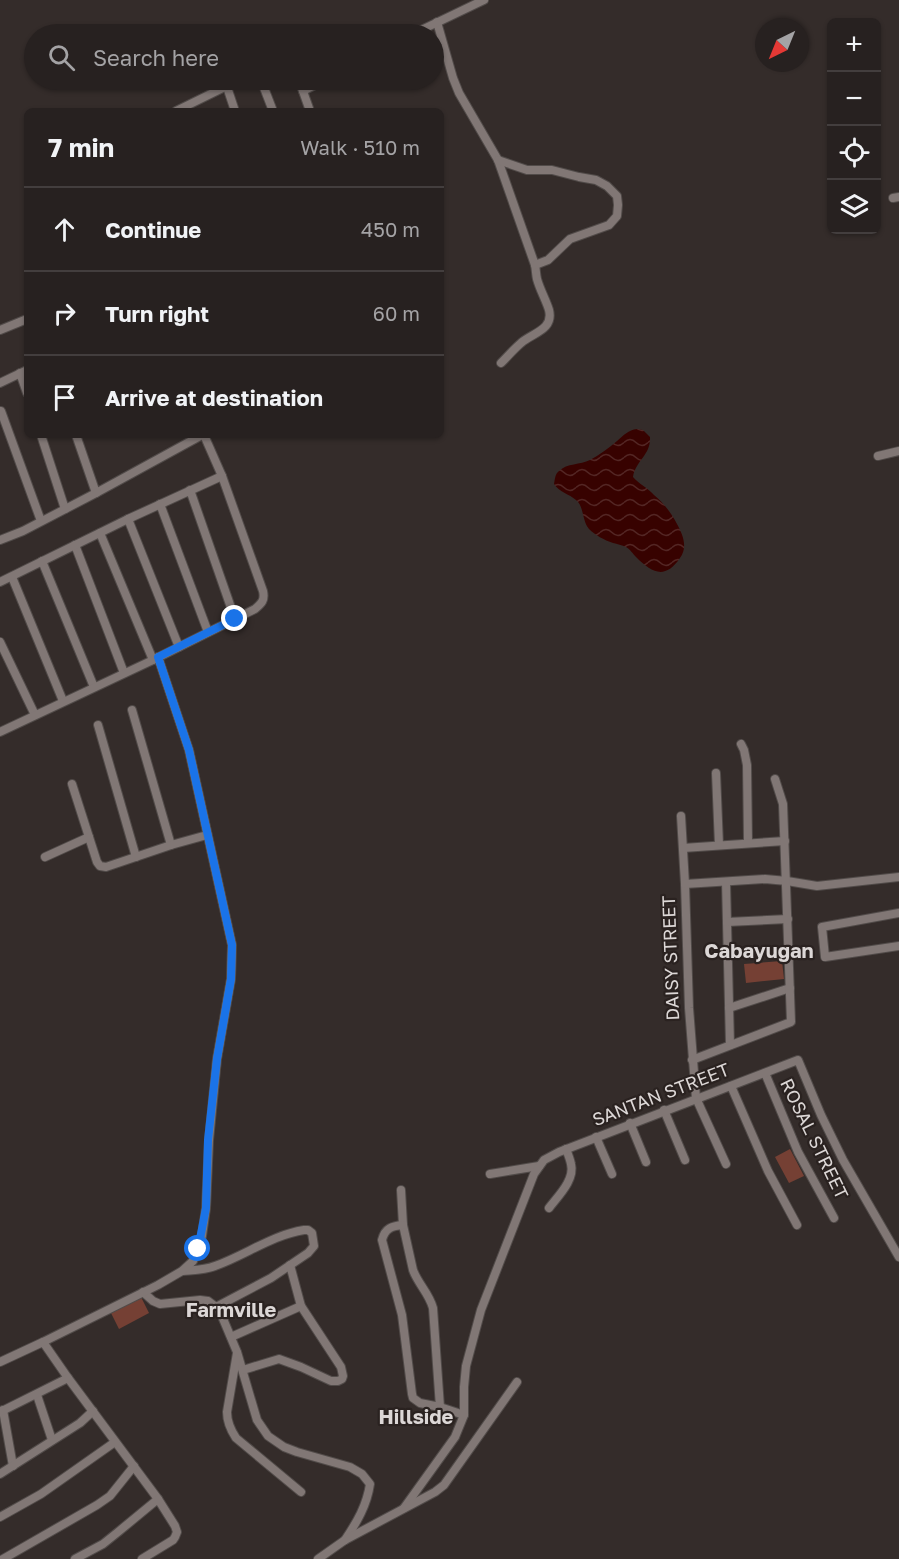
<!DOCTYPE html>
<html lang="en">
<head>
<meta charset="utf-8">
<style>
  :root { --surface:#272120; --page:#2f2929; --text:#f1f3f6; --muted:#a4a3a5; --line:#433e3e }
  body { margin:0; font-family:"Golos Text",sans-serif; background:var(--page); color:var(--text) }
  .controls { position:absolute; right:18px; top:18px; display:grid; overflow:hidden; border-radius:9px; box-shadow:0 2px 4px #0004 }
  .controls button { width:54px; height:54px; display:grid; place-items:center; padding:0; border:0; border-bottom:2px solid var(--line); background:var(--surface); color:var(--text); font:30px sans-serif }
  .compass { position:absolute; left:755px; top:18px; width:54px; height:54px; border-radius:50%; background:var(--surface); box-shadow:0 2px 4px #0004; rotate:223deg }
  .stop { position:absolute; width:18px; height:18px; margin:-14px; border:4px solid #1a73e8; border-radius:50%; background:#fff }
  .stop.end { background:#1a73e8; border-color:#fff; box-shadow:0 2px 6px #0008 }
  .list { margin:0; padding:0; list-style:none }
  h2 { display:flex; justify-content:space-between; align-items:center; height:78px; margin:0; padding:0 24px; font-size:26px }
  h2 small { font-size:20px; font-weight:400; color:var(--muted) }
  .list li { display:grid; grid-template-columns:39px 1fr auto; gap:18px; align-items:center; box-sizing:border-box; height:84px; padding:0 24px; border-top:2px solid var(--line) }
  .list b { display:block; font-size:22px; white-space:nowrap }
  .list em { font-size:20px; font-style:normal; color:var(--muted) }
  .icon { flex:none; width:33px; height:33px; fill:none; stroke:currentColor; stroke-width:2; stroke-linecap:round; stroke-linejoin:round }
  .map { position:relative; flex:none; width:899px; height:1559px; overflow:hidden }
  .search { position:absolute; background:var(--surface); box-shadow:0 2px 4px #0004; left:24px; top:24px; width:420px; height:66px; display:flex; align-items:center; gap:15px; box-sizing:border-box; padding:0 21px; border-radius:33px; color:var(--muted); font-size:22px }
  .panel { position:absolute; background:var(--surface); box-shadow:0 2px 4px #0004; left:24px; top:108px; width:420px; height:330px; border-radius:9px }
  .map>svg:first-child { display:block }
  .pitch { fill:#754034 }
  .water { fill:url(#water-waves) }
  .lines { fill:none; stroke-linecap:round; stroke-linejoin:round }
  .minor-casing { stroke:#514b49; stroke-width:10 }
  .minor { stroke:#817775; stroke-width:8 }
  .route { stroke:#1a73e8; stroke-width:8 }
  .labels { text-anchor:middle; stroke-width:4.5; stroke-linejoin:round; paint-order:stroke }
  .street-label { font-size:18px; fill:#dcd7d6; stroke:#2a2220 }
  .neighbourhood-label { font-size:20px; font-weight:bold; fill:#dcd7d6; stroke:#2a2220 }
</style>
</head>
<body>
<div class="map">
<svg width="899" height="1559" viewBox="0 0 899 1559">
  <defs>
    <pattern id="water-waves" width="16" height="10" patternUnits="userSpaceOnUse" patternTransform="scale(1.5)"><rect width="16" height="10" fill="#370200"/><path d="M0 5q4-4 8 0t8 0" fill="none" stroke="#532624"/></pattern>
  </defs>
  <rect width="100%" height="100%" fill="#342c2a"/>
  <g class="pitch">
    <polygon points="782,961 784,979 746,983 744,964"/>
    <polygon points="790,1149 804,1176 789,1183 775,1157"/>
    <polygon points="141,1297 149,1313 119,1329 111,1313"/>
  </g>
  <path class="water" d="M637,429L643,430L650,437C651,455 636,460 633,477C639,484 648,488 654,495C663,502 672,514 677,524C683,535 688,547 680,558C665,580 652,573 636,557C633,554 630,549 626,547C622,545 617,544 613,543C604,540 595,535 589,529C582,521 584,506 576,500C569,494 559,492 554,484C555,479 555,474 559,471C567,463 580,465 590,460C599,455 609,448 617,441C624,435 628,430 637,429Z"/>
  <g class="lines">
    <defs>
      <g id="minor">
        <path d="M437,22L453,78L459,93L498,160L535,265C536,270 536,275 537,279C540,290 546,300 549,310C554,330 532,333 521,343C514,349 508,356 501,363"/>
        <polyline points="413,34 484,0"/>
        <polyline points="261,80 273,111"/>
        <polyline points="299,80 310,111"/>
        <polyline points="227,87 235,111"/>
        <polyline points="303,91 325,80"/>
        <polyline points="176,111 239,80"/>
        <polyline points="498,160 527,170 552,170 579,177 596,180 607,186 617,196 618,205 617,216 609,225 570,239 548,260 535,265"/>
        <polyline points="893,198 899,197"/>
        <polyline points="0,330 27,319"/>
        <polyline points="20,373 27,393"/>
        <polyline points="0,383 27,370"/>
        <polyline points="1,411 41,521"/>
        <polyline points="41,435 65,509"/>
        <polyline points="76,435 96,493"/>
        <polyline points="878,456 899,451"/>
        <polyline points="190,490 235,619"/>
        <polyline points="160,504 208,632"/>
        <polyline points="128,519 179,647"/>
        <polyline points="100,533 153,660"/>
        <polyline points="0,540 23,531 96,493 202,435"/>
        <polyline points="75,545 124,673"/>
        <polyline points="42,561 94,687"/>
        <polyline points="12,577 63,701"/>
        <polyline points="0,582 128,519 222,476"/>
        <polyline points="0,642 35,715"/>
        <polyline points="132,710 171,845"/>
        <polyline points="98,725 136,857"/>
        <path d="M0,732L153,660L255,609C262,603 265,600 263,591L222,476L204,435"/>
        <polyline points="741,744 744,750 747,765 748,843"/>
        <polyline points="716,773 719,845"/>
        <polyline points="72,784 97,862 100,866 106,867 171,845 207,835"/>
        <polyline points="681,816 685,884 689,1008 696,1098 726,1164"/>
        <polyline points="683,848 785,841"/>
        <polyline points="45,857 89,837"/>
        <polyline points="726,882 730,1045"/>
        <polyline points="685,884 765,879 787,881 817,886 899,877"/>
        <polyline points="899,913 822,927 825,957 899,946"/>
        <polyline points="727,922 788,919"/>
        <polyline points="729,1008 790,988"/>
        <polyline points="692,1060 791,1022 783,804 775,779"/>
        <polyline points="765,1073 798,1152 834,1218"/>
        <polyline points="731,1086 768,1171 797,1225"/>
        <polyline points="664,1110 685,1160"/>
        <polyline points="630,1123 646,1162"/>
        <polyline points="596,1137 612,1174"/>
        <polyline points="490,1174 539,1166"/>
        <path d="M401,1190L403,1225L413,1270C418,1284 429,1293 433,1308L440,1407"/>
        <path d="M549,1208C558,1196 575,1180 571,1164C570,1159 568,1154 566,1149"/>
        <path d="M403,1225C392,1226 385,1228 382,1240L402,1315L412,1394L413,1398L420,1403L440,1407L464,1415"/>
        <path d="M183,1271C194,1270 205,1270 215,1266C246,1255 272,1235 304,1230H308L312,1233L314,1246L308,1253L271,1278L216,1307"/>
        <path d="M143,1292L153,1301L160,1304L200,1300L208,1301L216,1307L221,1314L237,1352L257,1420L268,1436L284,1447L297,1452L350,1467L362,1474L370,1484C367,1505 357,1522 345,1540"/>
        <polyline points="231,1337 301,1306"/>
        <polyline points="43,1342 68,1378 158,1499 175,1526 177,1532 175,1537 173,1540 142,1559"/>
        <path d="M237,1353L227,1412C227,1422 230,1429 236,1438L301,1492"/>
        <polyline points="0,1362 43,1342 158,1285 182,1271 193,1261 198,1249 202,1236 206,1208 209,1140 217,1059 231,979 232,945 189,750 158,657"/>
        <polyline points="243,1370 279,1359 301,1367 331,1381 338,1381 342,1379 343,1376 341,1367 301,1306 290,1265"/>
        <polyline points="37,1395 52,1440"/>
        <polyline points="3,1410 13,1466"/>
        <polyline points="0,1412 68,1378"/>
        <polyline points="0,1474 80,1423 93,1411"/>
        <polyline points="404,1508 455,1437 464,1415 464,1387 466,1366 481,1310 534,1174 544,1160 559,1152 798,1060 821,1115 843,1160 899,1257"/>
        <polyline points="0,1517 41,1494 115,1442"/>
        <polyline points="3,1559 97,1505 110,1496 134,1466"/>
        <polyline points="75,1559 103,1544 118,1532 158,1499"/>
        <polyline points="318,1559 345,1540 435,1492 444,1485 517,1382"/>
      </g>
    </defs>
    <use href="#minor" class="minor-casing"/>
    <use href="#minor" class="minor"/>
  </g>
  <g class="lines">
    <polyline class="route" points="198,1249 206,1208 208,1140 217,1059 231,979 232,945 189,750 158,657 235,619"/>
  </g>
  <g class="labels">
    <g class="street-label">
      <text transform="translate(671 958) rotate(-92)" y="6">DAISY STREET</text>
      <text transform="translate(661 1095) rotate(-21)" y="6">SANTAN STREET</text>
      <text transform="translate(814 1139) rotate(64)" y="6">ROSAL STREET</text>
    </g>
    <g class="neighbourhood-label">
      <text x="759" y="958">Cabayugan</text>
      <text x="231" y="1317">Farmville</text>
      <text x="416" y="1424">Hillside</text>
    </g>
  </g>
</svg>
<div class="controls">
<button>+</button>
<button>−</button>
<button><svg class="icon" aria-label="locate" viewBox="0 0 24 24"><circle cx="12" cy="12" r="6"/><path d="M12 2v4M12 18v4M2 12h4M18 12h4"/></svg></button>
<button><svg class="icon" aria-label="layers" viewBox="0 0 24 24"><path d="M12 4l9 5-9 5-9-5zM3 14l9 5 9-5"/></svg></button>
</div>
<svg class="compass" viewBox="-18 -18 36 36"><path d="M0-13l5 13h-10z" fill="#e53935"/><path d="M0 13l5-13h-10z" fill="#a4a3a5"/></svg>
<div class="stop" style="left:198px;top:1249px"></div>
<div class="stop end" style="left:235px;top:619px"></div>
<div class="search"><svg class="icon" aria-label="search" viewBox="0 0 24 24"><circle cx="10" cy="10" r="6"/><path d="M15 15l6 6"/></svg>Search here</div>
<section class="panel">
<h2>7 min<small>Walk · 510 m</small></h2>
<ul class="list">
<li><svg class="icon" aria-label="ahead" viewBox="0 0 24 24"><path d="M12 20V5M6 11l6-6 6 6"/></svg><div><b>Continue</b></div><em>450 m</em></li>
<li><svg class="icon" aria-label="right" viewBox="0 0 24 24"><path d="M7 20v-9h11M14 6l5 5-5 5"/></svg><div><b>Turn right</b></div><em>60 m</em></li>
<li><svg class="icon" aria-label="arrive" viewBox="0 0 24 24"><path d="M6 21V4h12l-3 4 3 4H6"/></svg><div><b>Arrive at destination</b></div></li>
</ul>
</section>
</div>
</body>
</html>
